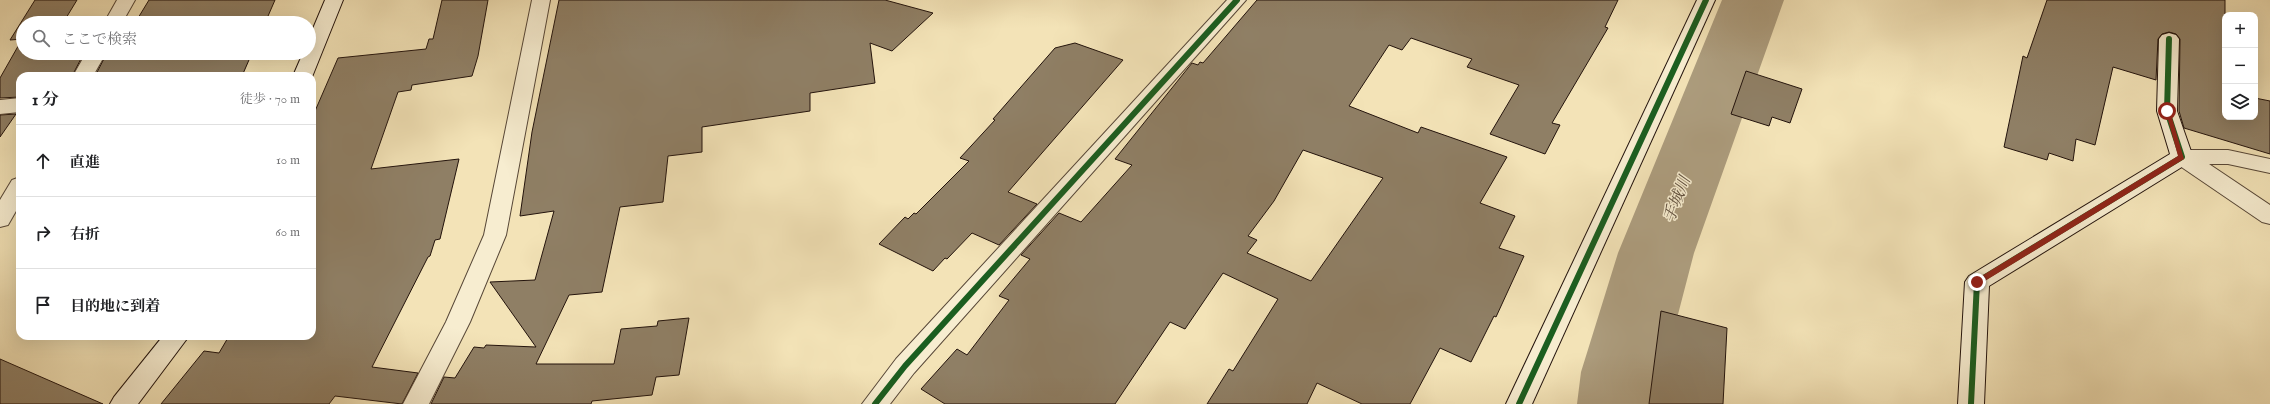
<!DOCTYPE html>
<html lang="ja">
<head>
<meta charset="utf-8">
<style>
  :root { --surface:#fff; --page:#f2f2f2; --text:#202124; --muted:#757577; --line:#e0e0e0 }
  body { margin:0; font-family:"IM FELL English","Noto Serif JP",serif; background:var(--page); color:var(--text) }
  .controls { position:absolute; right:12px; top:12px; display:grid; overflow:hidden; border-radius:8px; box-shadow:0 4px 16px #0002 }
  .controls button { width:36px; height:36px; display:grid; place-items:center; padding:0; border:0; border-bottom:1px solid var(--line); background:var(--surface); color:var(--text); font:20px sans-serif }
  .stop { position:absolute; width:12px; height:12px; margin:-9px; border:3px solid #8f2418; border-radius:50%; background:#fff }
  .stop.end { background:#8f2418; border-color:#fff; box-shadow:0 1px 4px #0008 }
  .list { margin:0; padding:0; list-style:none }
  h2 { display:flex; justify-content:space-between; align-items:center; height:52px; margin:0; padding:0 16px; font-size:17px }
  h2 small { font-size:13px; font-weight:400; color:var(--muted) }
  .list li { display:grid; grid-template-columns:26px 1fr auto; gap:12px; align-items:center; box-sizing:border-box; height:72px; padding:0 16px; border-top:1px solid var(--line) }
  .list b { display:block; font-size:15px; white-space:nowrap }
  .list em { font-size:13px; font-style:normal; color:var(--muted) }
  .icon { flex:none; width:22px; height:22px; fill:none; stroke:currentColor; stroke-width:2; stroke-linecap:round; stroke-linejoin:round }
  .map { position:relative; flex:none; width:2270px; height:404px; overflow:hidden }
  .search { position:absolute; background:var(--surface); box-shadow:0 4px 16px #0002; left:16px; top:16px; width:300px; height:44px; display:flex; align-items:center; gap:10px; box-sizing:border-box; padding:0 14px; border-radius:22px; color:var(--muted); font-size:15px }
  .panel { position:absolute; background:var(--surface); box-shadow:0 4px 16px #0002; left:16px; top:72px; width:300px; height:268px; border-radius:12px }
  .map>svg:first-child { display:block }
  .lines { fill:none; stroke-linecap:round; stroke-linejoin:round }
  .river { fill:#ac9c7d; fill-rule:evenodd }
  .building { fill:#8f7f65; stroke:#23130c; fill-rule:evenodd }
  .street-casing { stroke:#574737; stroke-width:2 }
  .secondary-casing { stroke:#23130c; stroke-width:2 }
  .street { fill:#f7edd0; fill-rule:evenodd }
  .secondary { fill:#f7edd0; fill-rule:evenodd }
  .cycleway-casing { stroke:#f7edd0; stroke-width:8 }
  .cycleway { stroke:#1b5e20; stroke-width:6 }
  .route { fill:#8f2418 }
  .labels { text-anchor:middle; stroke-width:3; stroke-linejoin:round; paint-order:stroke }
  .water-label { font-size:16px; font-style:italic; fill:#61513f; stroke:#f7edd0 }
</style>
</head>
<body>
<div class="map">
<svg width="2270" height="404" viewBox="0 0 2270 404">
  <rect width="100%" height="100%" fill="#f3e3b7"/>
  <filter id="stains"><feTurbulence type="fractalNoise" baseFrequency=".005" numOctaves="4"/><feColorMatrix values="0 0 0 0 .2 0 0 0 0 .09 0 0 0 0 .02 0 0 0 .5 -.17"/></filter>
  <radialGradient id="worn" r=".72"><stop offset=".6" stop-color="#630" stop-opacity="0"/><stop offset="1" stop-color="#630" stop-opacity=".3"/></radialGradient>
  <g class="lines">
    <polygon class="river" points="1722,0 1784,0 1694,253 1663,372 1661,404 1577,404 1581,372 1618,253"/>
  </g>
  <g class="building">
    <polygon points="35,0 77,0 63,23 23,23 23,39 10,40"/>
    <polygon points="149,0 275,0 265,23 135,23"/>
    <polygon points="442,0 488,0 478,56 472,76 412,85 411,90 398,92 371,169 459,159 440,239 435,240 430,256 428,257 372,367 418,373 402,404 335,396 329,404 161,404 204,351 219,353 229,336 312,336 312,118 338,58 426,49 429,39 433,39"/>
    <polygon points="559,0 885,0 933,13 892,51 870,43 875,83 810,93 810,111 702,127 702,152 668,156 663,202 620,207 602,292 569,295 536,364 614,364 621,329 657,326 658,321 689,318 679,375 656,377 652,395 592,401 591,404 431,404 444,377 455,378 474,347 484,348 486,345 536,347 490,282 535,280 554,211 520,216 532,132"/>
    <path d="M1257,0H1618L1605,27L1608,28L1552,123L1560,125L1545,154L1490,134L1519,85L1467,67L1472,59L1411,38L1402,50L1389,45L1349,106L1418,133L1421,127L1507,157L1480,203L1515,216L1499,248L1524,256L1496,317L1494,316L1471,362L1440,348L1410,404H1362L1317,383L1307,404H1207L1229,369L1233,371L1278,299L1223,273L1185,329L1170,322L1115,404H945L921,389L957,349L967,355L1009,300L999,296L1030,259L1021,255L1059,213L1081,222L1132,165L1115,159L1192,63L1198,65L1200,62L1203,63ZM1303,150L1383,178L1311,281L1247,253L1257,240L1248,236L1274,201Z"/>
    <polygon points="2047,0 2225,0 2225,117 2255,117 2255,98 2270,101 2270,154 2184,128 2179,111 2180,39 2176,34 2169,32 2162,34 2158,39 2156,80 2113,67 2095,145 2076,139 2073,161 2049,153 2047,160 2004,147 2023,56 2027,58"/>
    <polygon points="21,41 23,41 23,53 84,53 72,76 20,76 20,97 0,98 0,78"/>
    <polygon points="1075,43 1123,60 1008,192 1037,204 999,245 972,233 947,259 945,258 933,271 879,244 905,217 908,219 914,213 916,214 969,161 960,158 995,120 993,119 1055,48"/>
    <polygon points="107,53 252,53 242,76 95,76"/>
    <polygon points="1746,71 1802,89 1790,123 1772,117 1769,126 1731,114"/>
    <polygon points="16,114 0,137 0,115"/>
    <polygon points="1661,311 1727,328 1723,404 1649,404"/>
    <polygon points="0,359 103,404 0,404"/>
  </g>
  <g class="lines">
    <defs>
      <g id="street">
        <polygon points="117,0 135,0 122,23 104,23"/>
        <polygon points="532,0 550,0 506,235 470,322 429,404 403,404 446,322 484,235"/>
        <polygon points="1227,0 1246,0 914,373 890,404 862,404 896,359"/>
        <polygon points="86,53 106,53 93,76 73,76"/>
        <polygon points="20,98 20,112 0,114 0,100"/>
        <polygon points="2182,150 2228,150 2270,159 2270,173 2228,164 2209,164 2270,205 2270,224 2262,222 2174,162 2171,157 2174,152"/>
        <polygon points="20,177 20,204 8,225 0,227 0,200 12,180"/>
      </g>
      <g id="secondary">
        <polygon points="325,0 343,0 312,77 293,76 303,53 309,53 309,38"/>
        <polygon points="1697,0 1715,0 1532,404 1506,404"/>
        <polygon points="2169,33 2176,35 2179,39 2177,111 2193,157 2190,162 1989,286 1984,404 1958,404 1965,282 1969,276 2170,154 2157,111 2159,39 2162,35"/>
        <polygon points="163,336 189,336 138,404 110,404 114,397"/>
      </g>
    </defs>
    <use href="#street" class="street-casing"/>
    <use href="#secondary" class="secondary-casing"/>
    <use href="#street" class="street"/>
    <use href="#secondary" class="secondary"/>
    <defs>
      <g id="cycleway">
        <polyline points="875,404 905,366 1237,0"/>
        <polyline points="1519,404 1706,0"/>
        <polyline points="1971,404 1977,282 2182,157 2167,111 2169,39"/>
      </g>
    </defs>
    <use href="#cycleway" class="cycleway-casing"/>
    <use href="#cycleway" class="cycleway"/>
  </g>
  <polygon class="route" points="2165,109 2170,111 2184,159 1980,284 1975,284 1975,280 2178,156"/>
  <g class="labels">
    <g class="water-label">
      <text transform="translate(1676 199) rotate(-69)" y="6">手城川</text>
    </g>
  </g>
  <rect width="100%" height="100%" filter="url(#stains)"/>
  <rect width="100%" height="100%" fill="url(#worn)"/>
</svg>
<div class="controls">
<button>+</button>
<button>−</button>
<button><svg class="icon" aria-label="layers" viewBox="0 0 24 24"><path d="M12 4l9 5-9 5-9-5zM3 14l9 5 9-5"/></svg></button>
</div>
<div class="stop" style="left:2167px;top:111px"></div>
<div class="stop end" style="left:1977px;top:282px"></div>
<div class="search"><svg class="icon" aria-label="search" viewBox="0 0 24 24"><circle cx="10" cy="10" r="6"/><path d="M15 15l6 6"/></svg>ここで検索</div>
<section class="panel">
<h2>1 分<small>徒歩 · 70 m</small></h2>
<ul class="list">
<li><svg class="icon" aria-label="ahead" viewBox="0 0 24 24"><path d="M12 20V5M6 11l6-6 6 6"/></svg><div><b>直進</b></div><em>10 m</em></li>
<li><svg class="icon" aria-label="right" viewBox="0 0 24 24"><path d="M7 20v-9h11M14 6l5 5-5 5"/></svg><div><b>右折</b></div><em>60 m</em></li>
<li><svg class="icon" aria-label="arrive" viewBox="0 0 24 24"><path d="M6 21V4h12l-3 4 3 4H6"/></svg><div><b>目的地に到着</b></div></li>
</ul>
</section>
</div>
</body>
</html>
